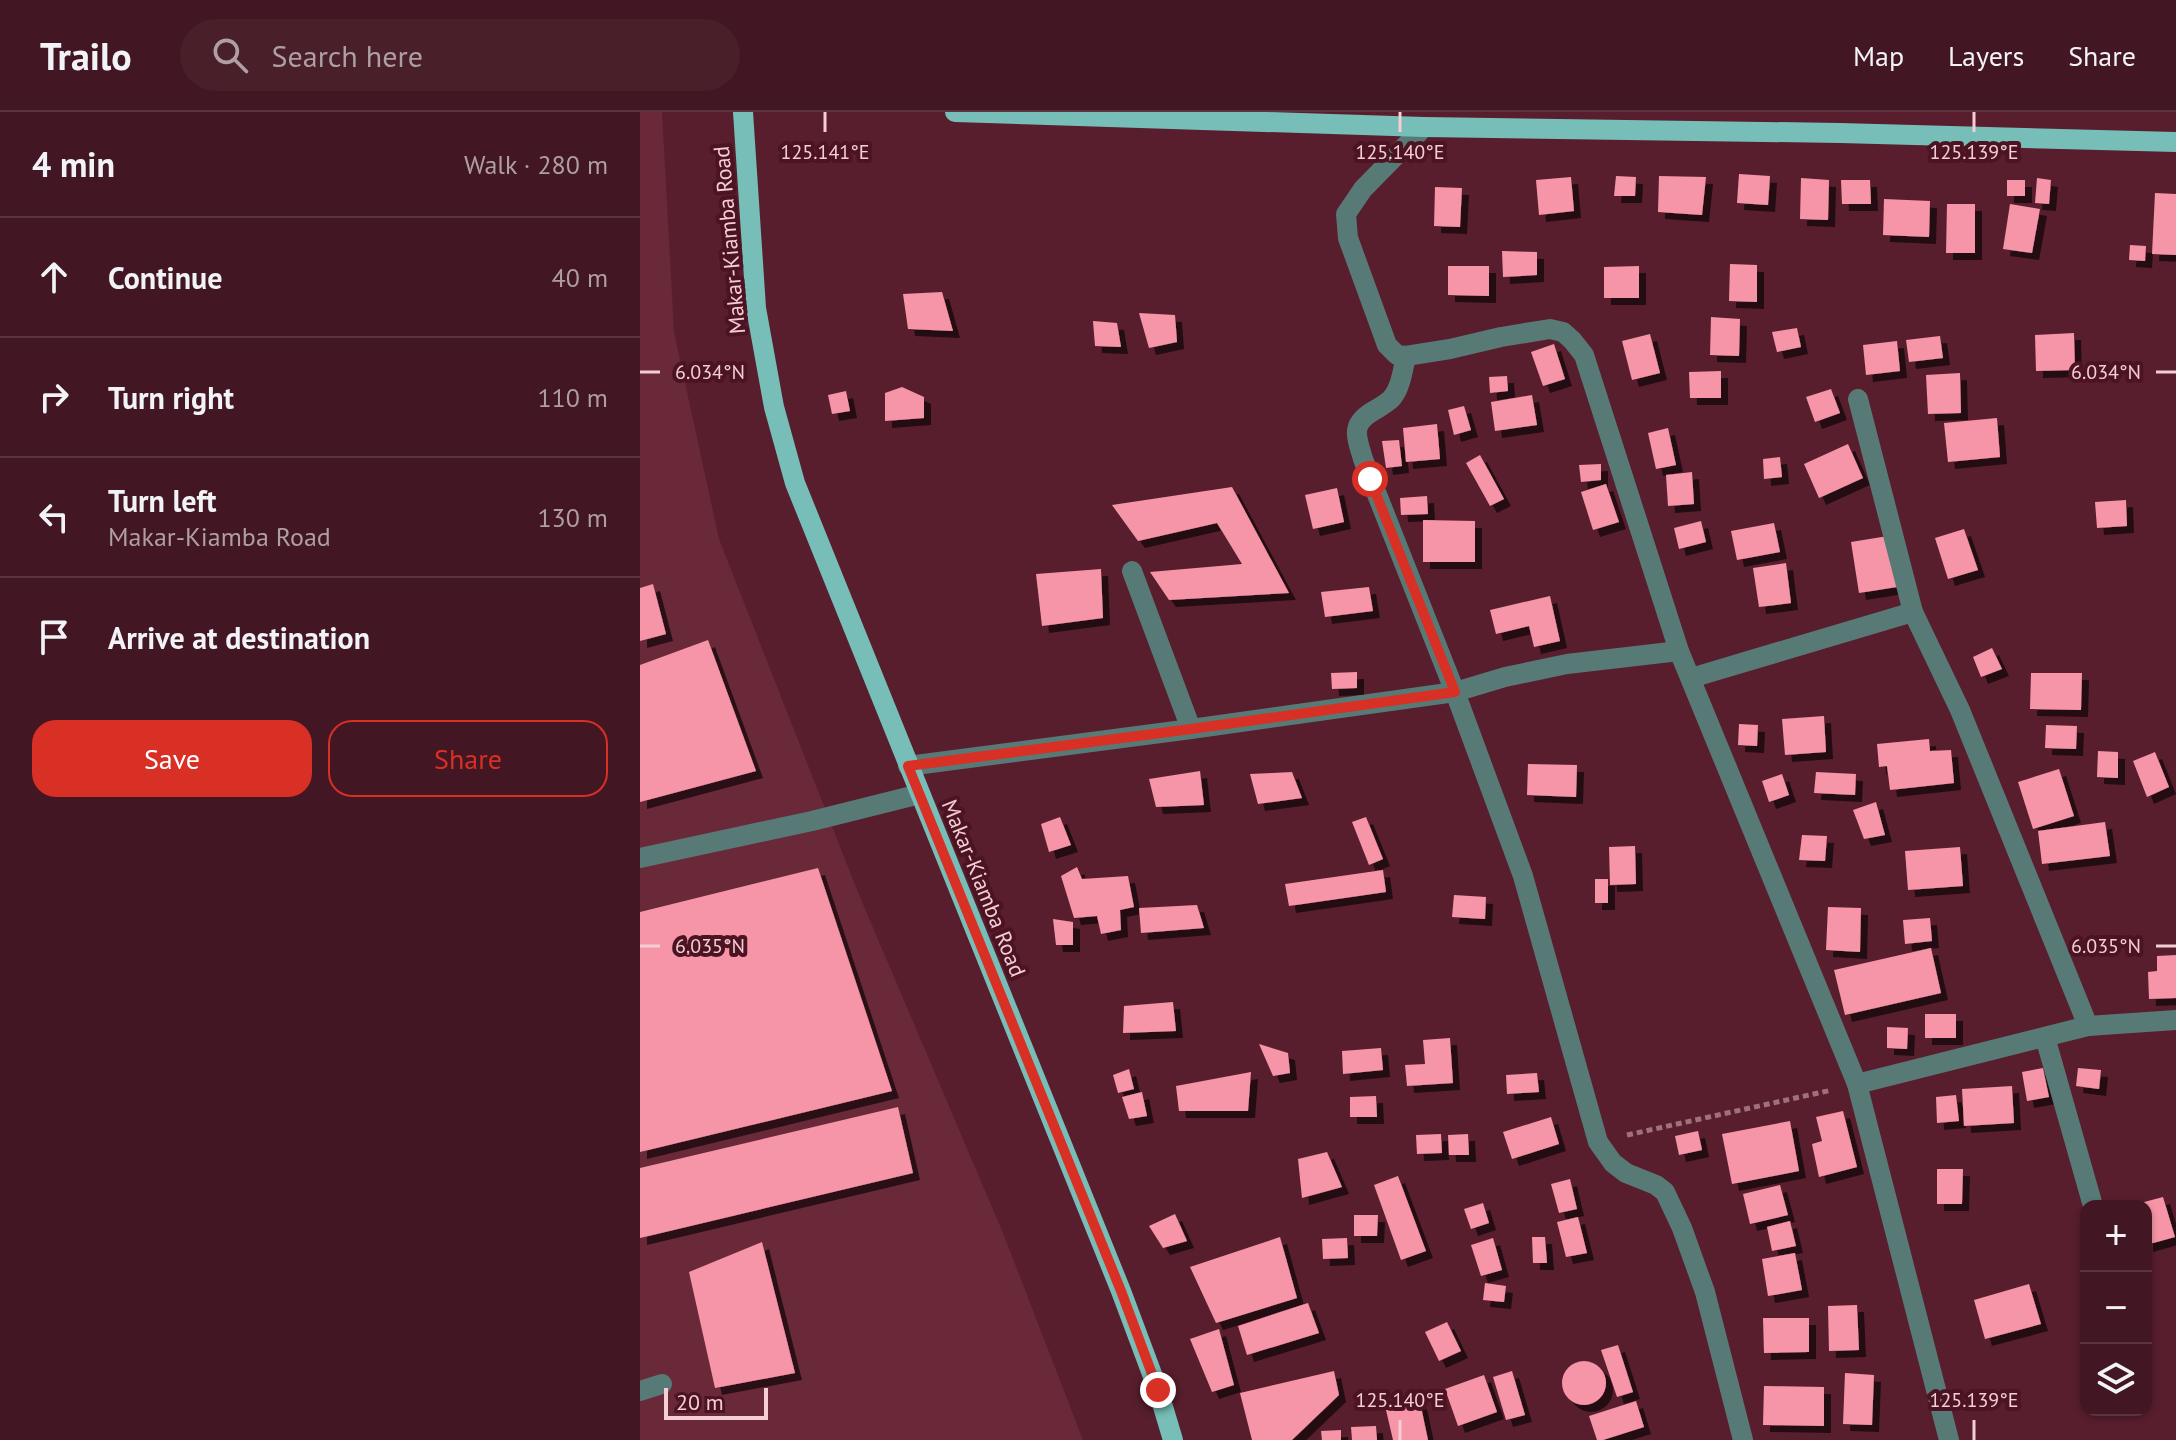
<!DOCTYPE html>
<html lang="en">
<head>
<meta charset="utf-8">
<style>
  :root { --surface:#421622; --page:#491f2a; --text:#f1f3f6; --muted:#ae9fa5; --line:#5a3540; --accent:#d93025 }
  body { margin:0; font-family:"PT Sans",sans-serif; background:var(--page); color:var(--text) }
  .controls { position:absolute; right:24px; bottom:24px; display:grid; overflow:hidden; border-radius:16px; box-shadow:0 2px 6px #0004 }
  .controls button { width:72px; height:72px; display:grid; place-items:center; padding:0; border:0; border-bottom:2px solid var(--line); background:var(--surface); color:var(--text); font:40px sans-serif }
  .scale { position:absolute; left:24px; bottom:20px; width:104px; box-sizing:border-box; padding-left:8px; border:4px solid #f4ced4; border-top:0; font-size:22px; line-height:28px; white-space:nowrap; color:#f4ced4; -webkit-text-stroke:6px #4c1323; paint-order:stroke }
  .stop { position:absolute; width:24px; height:24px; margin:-18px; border:6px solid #d93025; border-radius:50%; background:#fff }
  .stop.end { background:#d93025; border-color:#fff; box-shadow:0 2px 8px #0008 }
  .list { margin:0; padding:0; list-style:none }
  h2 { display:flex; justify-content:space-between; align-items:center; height:104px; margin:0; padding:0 32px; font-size:34px }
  h2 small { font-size:26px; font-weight:400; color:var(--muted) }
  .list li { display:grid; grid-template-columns:52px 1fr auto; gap:24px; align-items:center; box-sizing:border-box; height:120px; padding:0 32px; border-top:2px solid var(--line) }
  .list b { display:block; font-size:30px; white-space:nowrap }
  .list p { margin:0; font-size:26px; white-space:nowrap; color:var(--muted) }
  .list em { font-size:26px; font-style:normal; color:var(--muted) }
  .actions { display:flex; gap:16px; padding:24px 32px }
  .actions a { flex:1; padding:18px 0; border:2px solid var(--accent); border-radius:24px; text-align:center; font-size:28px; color:var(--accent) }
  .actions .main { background:var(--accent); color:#fff }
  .icon { flex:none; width:44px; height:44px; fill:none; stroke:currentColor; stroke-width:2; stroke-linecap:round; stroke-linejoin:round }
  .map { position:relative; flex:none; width:1536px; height:1328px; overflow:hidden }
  header { display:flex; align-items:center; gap:48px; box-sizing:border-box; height:112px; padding:0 40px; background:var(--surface); border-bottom:2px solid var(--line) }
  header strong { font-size:38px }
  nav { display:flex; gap:44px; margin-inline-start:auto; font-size:28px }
  .search { width:560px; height:72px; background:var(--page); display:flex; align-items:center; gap:20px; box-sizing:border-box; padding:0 28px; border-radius:44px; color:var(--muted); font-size:30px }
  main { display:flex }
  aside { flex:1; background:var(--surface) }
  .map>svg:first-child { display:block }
  .built { fill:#692938 }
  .building { fill:#f695a7; filter:url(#shadow) }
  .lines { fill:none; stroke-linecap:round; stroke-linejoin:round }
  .path { stroke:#a1717b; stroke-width:5; stroke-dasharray:6 4; stroke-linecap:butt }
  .minor { stroke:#587a76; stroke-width:20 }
  .major { stroke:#76beb7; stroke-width:20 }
  .route { stroke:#d93025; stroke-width:10 }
  .ticks { fill:none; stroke:#f4ced4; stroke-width:3 }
  .labels { text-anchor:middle; stroke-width:8; stroke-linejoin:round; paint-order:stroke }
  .street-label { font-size:22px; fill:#f4ced4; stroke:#4c1323 }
  .ticks-label { font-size:20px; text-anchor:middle; fill:#f4ced4; stroke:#4c1323; stroke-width:8; stroke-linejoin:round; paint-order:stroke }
</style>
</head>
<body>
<header>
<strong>Trailo</strong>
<div class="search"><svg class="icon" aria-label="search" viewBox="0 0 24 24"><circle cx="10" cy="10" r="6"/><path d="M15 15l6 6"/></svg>Search here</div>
<nav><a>Map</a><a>Layers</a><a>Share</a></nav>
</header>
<main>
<aside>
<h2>4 min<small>Walk · 280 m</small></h2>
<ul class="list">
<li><svg class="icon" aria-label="ahead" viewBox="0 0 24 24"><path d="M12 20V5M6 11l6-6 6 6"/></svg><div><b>Continue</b></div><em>40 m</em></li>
<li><svg class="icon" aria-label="right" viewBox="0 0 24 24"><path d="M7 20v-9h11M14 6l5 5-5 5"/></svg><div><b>Turn right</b></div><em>110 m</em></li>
<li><svg class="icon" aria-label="left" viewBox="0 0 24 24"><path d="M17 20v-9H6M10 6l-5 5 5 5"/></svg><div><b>Turn left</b><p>Makar-Kiamba Road</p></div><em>130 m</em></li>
<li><svg class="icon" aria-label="arrive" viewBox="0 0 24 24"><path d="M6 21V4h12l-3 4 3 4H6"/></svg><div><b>Arrive at destination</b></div></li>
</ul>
<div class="actions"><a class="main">Save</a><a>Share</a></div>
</aside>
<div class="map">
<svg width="1536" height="1328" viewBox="0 0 1536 1328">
  <defs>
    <filter id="shadow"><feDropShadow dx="7" dy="7" stdDeviation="0" flood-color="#0009"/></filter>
  </defs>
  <rect width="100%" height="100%" fill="#581e2d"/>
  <polygon class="built" points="0,0 22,0 34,220 79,427 217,778 363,1121 443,1328 0,1328"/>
  <g class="building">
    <polygon points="1099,62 1130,64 1128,93 1097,91"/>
    <polygon points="976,64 996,65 995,84 974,84"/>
    <polygon points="1019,64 1066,65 1062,103 1018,100"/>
    <polygon points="931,65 934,99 899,103 896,68"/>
    <polygon points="1161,66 1189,68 1188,108 1160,107"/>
    <polygon points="1397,66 1411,68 1409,92 1395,91"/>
    <polygon points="1201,68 1230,68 1231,92 1202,92"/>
    <rect x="1367" y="68" width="18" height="16"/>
    <polygon points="795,75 822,76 820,115 794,114"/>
    <polygon points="1515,81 1536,82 1536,143 1512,142"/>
    <polygon points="1244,87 1290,89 1289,125 1243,123"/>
    <polygon points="1307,92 1335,92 1335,141 1306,141"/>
    <polygon points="1370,92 1400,97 1392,141 1363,137"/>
    <polygon points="1490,133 1506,134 1505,149 1489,148"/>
    <polygon points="862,139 897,140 897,163 863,165"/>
    <polygon points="1090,152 1117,153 1117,190 1089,189"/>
    <polygon points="808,154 849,154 849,184 808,183"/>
    <polygon points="999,154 999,186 964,186 964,155"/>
    <polygon points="302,180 313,219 268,217 263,182"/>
    <polygon points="499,201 535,203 537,230 509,236"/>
    <polygon points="1071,205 1100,207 1099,244 1070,243"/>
    <polygon points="453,209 477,211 481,235 455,234"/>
    <polygon points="1157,216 1161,235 1137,240 1132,220"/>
    <polygon points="1434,221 1435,258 1396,259 1395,223"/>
    <polygon points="1010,222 1020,261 992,268 982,229"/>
    <polygon points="1300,224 1303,246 1269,250 1266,228"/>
    <polygon points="1257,229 1260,259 1226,263 1223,233"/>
    <polygon points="914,232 925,267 903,274 891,240"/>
    <polygon points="1081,259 1081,286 1050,286 1049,260"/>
    <polygon points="1320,261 1321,301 1288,302 1286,263"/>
    <polygon points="867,264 868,279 850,281 849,265"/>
    <polygon points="262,275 284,285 284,306 245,309 245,281"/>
    <polygon points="1191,277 1200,301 1175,310 1166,285"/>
    <polygon points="206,279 210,299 192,302 188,283"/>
    <polygon points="892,283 897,313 855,319 851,290"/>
    <polygon points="824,294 831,318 814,323 808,298"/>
    <polygon points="1357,306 1360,345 1308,350 1304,311"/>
    <polygon points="797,312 800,347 766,350 763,316"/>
    <polygon points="1028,316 1036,353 1016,357 1008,321"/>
    <polygon points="759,328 762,354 746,356 742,329"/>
    <polygon points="1208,332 1223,366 1179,386 1164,352"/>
    <polygon points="840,343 864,387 850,394 826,351"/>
    <polygon points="1140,345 1142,365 1124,367 1123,347"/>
    <polygon points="961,352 961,368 941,370 939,353"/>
    <polygon points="1052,360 1054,392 1028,394 1026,363"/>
    <polygon points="966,372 979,410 953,418 941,380"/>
    <polygon points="592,375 649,481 529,488 510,460 602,452 577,411 498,429 472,393"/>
    <polygon points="697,376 704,410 673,417 665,383"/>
    <polygon points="787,384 788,402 761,403 760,386"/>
    <polygon points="1486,388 1487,414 1457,416 1455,390"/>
    <polygon points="783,408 835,409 835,450 783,450"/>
    <polygon points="1061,409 1066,430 1039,437 1034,416"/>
    <polygon points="1134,411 1140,440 1097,448 1091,419"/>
    <polygon points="1324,417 1338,458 1308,467 1295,426"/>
    <polygon points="1248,424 1257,475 1219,481 1211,430"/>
    <polygon points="1146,451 1151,491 1119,495 1113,456"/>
    <polygon points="461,457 463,506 402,514 396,462"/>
    <polygon points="13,472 26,522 0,529 0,476"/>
    <polygon points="729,475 733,499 685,505 681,480"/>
    <polygon points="910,484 920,529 894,535 889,514 856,522 850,498"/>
    <polygon points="68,528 116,659 0,690 0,553"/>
    <polygon points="1352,536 1362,557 1341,565 1333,545"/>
    <polygon points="717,560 717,576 692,577 691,561"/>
    <polygon points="1391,561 1442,561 1441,598 1390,597"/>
    <polygon points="1184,604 1186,640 1145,643 1142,607"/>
    <polygon points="1099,612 1118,613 1117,634 1098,633"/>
    <polygon points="1406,613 1437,614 1436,637 1405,636"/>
    <polygon points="1289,627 1290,639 1311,638 1314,671 1250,678 1247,654 1239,655 1237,632"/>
    <polygon points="1458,639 1478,640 1478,666 1457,665"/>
    <polygon points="1515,640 1529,675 1507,685 1493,649"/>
    <polygon points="888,652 937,653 936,685 887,683"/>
    <polygon points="1419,657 1434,704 1393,717 1378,670"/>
    <polygon points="560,659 564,693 516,695 509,667"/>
    <polygon points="652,660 662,686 618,692 610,662"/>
    <polygon points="1176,660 1216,662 1215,683 1174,681"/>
    <polygon points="1142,662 1149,683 1129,690 1122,669"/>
    <polygon points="1236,690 1245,723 1224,727 1213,698"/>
    <polygon points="420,705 431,733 409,740 401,712"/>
    <polygon points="726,705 743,747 729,753 712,710"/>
    <polygon points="1465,710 1470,744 1402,752 1398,719"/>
    <polygon points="1162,723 1187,724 1185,749 1159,748"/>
    <polygon points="995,734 996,772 970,773 969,735"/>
    <polygon points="1320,735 1323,774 1268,778 1265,739"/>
    <polygon points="437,755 442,767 488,764 494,795 480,798 481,818 461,822 457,804 434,806 421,764"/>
    <polygon points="178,756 252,979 0,1040 0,800"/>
    <polygon points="743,758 746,780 649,794 645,772"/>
    <rect x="955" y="767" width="13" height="24"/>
    <polygon points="814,783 846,785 845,807 812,805"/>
    <polygon points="557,793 564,816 501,821 499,796"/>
    <polygon points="1188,795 1221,796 1220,840 1186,838"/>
    <polygon points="1290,806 1292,829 1265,832 1263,808"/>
    <polygon points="413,807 433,810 433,833 416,833"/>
    <polygon points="1291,836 1301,881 1205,903 1194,858"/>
    <polygon points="1536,843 1536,886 1509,887 1508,860 1517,859 1517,844"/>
    <polygon points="533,890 536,919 483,921 484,894"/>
    <rect x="1285" y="902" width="31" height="24"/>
    <polygon points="1247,915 1268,916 1267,937 1247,936"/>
    <polygon points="810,926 813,971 767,974 765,953 785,952 783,928"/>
    <polygon points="619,932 648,941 650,961 633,964"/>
    <polygon points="741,936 743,958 703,962 702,939"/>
    <polygon points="1403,956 1409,985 1387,989 1382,960"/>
    <polygon points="1438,956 1461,958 1459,977 1436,974"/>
    <polygon points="489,957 494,977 478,981 473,963"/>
    <polygon points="611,960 608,999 539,999 536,974"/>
    <polygon points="897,961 899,980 867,982 866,963"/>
    <polygon points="1372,974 1374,1011 1324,1014 1322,977"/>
    <polygon points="502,980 507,1004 489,1007 482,985"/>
    <polygon points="1316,983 1319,1009 1297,1011 1296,985"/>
    <polygon points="736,984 737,1005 710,1005 710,985"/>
    <polygon points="258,995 273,1061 0,1126 0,1056"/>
    <polygon points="1203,999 1217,1055 1179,1065 1172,1032 1182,1029 1176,1005"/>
    <polygon points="911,1005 919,1032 872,1047 863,1020"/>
    <polygon points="1150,1009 1159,1059 1092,1072 1082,1022"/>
    <polygon points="1058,1019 1062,1038 1039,1043 1035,1024"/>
    <polygon points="801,1022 802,1041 777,1042 776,1023"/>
    <polygon points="828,1022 829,1043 809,1043 808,1023"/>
    <polygon points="687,1040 702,1075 662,1086 658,1047"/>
    <polygon points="1297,1057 1323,1057 1322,1092 1297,1092"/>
    <polygon points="758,1064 786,1139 761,1148 734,1073"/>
    <polygon points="930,1067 937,1097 919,1101 911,1072"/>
    <polygon points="1140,1073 1148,1103 1110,1112 1103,1082"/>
    <polygon points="1523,1085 1535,1125 1506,1133 1506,1094 1493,1093"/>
    <polygon points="843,1091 849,1111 831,1117 824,1097"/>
    <polygon points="535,1102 547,1129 523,1136 509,1114"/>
    <polygon points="714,1103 738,1103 737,1124 714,1124"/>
    <polygon points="938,1105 947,1141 926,1145 917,1110"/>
    <polygon points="1150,1109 1156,1134 1132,1139 1127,1115"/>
    <polygon points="640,1125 657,1186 576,1211 550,1155"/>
    <polygon points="892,1125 905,1125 907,1151 893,1151"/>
    <polygon points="707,1126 708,1146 683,1147 682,1127"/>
    <polygon points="853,1126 862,1158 841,1164 831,1133"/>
    <polygon points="122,1130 155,1261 75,1276 49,1160"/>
    <polygon points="1155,1141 1162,1178 1128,1184 1122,1147"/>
    <polygon points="845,1171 866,1174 864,1190 843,1188"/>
    <polygon points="1389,1172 1401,1212 1345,1227 1334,1188"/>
    <polygon points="668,1191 679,1221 607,1243 598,1214"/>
    <polygon points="1217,1193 1219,1238 1189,1239 1188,1194"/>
    <polygon points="1123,1206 1169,1206 1169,1240 1124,1241"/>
    <polygon points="807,1210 821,1239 799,1249 785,1220"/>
    <polygon points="579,1217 594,1273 572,1280 550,1227"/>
    <polygon points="978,1233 993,1280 977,1285 961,1238"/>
    <circle cx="944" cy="1271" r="22"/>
    <polygon points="694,1259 699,1283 652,1328 612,1328 600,1281"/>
    <polygon points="872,1259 885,1303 866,1308 853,1265"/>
    <polygon points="1205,1261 1234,1263 1232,1313 1203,1312"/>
    <polygon points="844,1263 857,1300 818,1314 805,1277"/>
    <polygon points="1124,1274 1184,1275 1184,1314 1123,1313"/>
    <polygon points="996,1289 1004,1315 963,1328 957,1328 949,1304"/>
    <polygon points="780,1290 788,1328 753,1328 746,1298"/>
    <polygon points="736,1314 737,1328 712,1328 711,1315"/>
    <polygon points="701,1318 701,1328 682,1328 681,1319"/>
  </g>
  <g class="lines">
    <polyline class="path" points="987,1023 1192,978"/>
    <g class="minor">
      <polyline points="784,15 723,77 706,102 708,126 747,233 757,243 766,244 810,237 861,225 910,217 923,220 932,228 944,243 1039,539 1217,972 1309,1328"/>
      <path d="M766,244C763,257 761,276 751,287C747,291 740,295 735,298C710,312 716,323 723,347L815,580L883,764L958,1030L973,1051L986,1061L1016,1073L1025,1080L1042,1116L1065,1180L1103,1328"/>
      <polyline points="1218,287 1273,500"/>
      <polyline points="492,459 551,617"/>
      <polyline points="1051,566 1273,500 1320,598 1448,914"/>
      <polyline points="268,654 551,617 815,580 865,565 927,552 1039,539"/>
      <polyline points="0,746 172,709 280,682"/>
      <polyline points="1405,925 1453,1094"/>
      <polyline points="1217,972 1448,914 1536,908"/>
      <polyline points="0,1279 22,1272"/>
    </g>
    <g class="major">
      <polyline points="103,0 116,196 134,295 155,371 481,1179 518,1278 533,1328"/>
      <polyline points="315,0 784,15 1200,21 1536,30"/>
    </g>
  </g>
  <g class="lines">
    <polyline class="route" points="518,1278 481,1179 268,654 551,617 815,580 730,367"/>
  </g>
  <path class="ticks" d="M185,0V20M760,0V20M1334,0V20M0,260H20M1516,260H1536M0,834H20M1516,834H1536M760,1308V1328M1334,1308V1328"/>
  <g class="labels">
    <g class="street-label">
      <text transform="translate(89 128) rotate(-95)" y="8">Makar-Kiamba Road</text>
      <text transform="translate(344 776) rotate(68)" y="8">Makar-Kiamba Road</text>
    </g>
  </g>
  <g class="ticks-label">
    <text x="185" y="47">125.141°E</text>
    <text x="760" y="47">125.140°E</text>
    <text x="1334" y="47">125.139°E</text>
    <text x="1466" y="267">6.034°N</text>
    <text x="70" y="267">6.034°N</text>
    <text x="1466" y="841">6.035°N</text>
    <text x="70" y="841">6.035°N</text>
    <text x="760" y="1295">125.140°E</text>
    <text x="1334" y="1295">125.139°E</text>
  </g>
</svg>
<div class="controls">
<button>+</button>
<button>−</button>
<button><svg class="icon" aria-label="layers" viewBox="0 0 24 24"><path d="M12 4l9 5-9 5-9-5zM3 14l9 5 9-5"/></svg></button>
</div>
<div class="scale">20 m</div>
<div class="stop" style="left:730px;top:367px"></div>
<div class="stop end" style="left:518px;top:1278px"></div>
</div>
</main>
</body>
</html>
